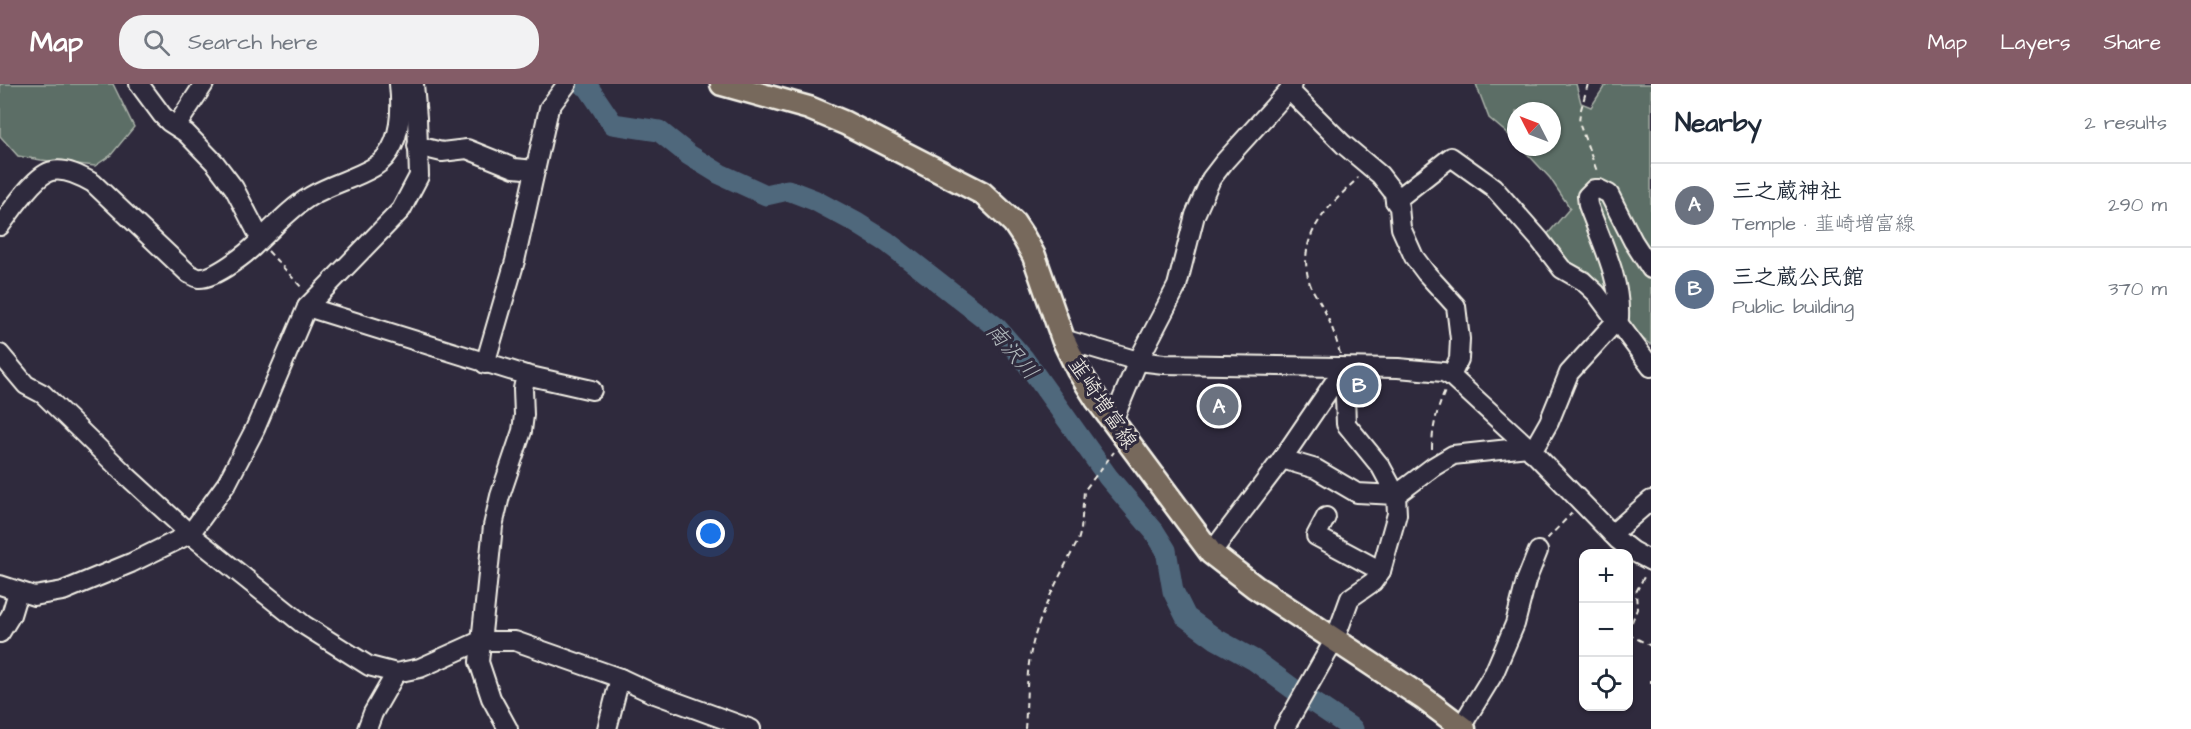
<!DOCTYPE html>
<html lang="en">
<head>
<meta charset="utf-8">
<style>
  :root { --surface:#fff; --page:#f2f2f3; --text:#1f2937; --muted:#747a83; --line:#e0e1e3; --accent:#845c67 }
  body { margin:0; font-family:"Architects Daughter","Klee One",sans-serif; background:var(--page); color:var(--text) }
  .controls { position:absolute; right:18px; bottom:18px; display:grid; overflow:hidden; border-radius:12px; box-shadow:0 2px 4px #0004 }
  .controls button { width:54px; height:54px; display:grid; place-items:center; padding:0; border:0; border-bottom:2px solid var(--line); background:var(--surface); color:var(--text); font:30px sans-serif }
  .compass { position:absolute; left:1507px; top:18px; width:54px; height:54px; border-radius:50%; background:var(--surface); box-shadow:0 2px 4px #0004; rotate:312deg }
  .you { position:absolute; left:711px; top:450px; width:21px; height:21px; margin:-15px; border:4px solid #fff; border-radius:50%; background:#1a73e8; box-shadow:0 0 0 9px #1a73e833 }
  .badge { display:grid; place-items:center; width:39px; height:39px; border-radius:50%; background:var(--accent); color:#fff; font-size:20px; font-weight:700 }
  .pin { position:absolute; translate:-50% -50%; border:3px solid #fff; box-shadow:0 2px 6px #0006 }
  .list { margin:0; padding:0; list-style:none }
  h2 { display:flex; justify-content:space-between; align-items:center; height:78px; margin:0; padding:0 24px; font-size:26px }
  h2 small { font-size:20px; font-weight:400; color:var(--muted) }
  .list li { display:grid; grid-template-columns:39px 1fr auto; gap:18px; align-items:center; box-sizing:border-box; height:84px; padding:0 24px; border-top:2px solid var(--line) }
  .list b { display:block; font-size:22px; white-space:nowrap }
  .list p { margin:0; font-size:20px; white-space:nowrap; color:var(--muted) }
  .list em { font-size:20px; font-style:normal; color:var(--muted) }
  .icon { flex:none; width:33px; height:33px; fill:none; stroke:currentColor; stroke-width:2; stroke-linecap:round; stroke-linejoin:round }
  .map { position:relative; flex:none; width:1651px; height:645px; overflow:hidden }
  header { display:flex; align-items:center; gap:36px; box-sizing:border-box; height:84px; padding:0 30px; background:var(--accent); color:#fff }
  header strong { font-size:28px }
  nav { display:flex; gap:33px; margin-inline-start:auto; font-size:21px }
  .search { width:420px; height:54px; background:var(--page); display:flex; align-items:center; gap:15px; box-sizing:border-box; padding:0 21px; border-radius:24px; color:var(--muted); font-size:22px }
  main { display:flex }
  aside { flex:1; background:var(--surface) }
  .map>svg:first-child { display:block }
  .green { fill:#5c6e66; stroke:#a8b0a7; stroke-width:1.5 }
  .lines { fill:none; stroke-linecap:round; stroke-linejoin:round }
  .river { stroke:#50677c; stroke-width:21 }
  .minor-casing { stroke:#f4f1e8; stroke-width:22 }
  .major-casing { stroke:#f4f1e8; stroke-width:27 }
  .path { stroke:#f4f1e8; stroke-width:2; stroke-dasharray:6 4.5; stroke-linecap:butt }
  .minor { stroke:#2f2a3d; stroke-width:18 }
  .major { stroke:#77695c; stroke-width:22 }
  .labels { text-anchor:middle; stroke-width:6; stroke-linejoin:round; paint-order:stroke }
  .street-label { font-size:21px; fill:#f4f1e8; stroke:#2f2a3d }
  .water-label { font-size:22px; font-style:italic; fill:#b2babd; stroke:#2f2a3d }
</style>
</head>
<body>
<header>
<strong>Map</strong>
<div class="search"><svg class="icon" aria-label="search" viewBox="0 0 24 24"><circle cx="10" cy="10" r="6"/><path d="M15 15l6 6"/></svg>Search here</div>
<nav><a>Map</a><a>Layers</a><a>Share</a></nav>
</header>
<main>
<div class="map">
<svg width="1651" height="645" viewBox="0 0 1651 645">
  <rect width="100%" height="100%" fill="#2f2a3d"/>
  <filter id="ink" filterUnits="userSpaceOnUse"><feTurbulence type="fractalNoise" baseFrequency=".0167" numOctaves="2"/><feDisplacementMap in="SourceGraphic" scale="12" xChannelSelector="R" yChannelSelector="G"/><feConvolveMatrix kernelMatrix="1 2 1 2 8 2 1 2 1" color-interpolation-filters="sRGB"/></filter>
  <g filter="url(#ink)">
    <g class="green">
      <polygon points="0,0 113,0 134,43 111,71 95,82 41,76 18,72 0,52"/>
      <polygon points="1476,0 1576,0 1581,19 1591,23 1604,3 1609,0 1651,0 1651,261 1638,251 1589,188 1566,176 1546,152 1570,124 1550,94 1521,63 1552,63 1552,27 1516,27 1516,57 1489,34"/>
    </g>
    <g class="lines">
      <polyline class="river" points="582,0 588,3 613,40 659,47 689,71 720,90 766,111 788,106 814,116 855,138 887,158 996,243 1024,275 1108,393 1154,447 1166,466 1173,507 1186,533 1216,555 1254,576 1292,604 1353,645"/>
      <defs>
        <g id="minor">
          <polyline points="1289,6 1343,60 1380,91 1394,109 1395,117 1399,123 1401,144 1414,173 1426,189 1456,222 1460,255 1459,275 1451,292"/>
          <polyline points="177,41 204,0"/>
          <polyline points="417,62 442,68 467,65 514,84 535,86"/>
          <polyline points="1395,117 1451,73 1493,103 1539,155 1562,185 1583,197 1596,209 1651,283"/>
          <path d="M0,142C11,128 35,90 52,87C66,84 81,92 93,99L189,190C190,190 197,194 198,194C214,196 249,168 259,157L258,150L234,104L215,79L186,49L169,38L162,31L139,0"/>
          <path d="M259,157C275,142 292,123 311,112C331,100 354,95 374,83C402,66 402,28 399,0"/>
          <polyline points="307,223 526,291 523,305 524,331 522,347 500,412 493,442 479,578 491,614 508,645"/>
          <polyline points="1063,255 1138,277 1164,280 1398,284 1443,288 1451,292 1528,363 1618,456 1632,467 1651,477"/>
          <polyline points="0,270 26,301 43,310 127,392 190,450 304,541 369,582 396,589 420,584 480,557 515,557 620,594 652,609 751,645"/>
          <polyline points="485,280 515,177 549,24 567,0"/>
          <polyline points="526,291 592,306"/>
          <polyline points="1113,337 1138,277 1177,202 1195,131 1211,95 1224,78 1289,6 1292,0"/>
          <path d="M1532,368L1549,338L1569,289L1619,234C1621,195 1601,157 1588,121L1587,112L1594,105H1599L1609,110L1633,157L1651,185"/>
          <polyline points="1282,375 1344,284"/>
          <polyline points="1326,433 1316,452 1381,487"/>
          <polyline points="1612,450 1651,416"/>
          <polyline points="1211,469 1282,375 1316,385 1357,409 1396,411 1433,383 1453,371 1528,363"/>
          <polyline points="0,501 34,512 63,507 131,479 190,450 227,399 255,345 307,223 401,126 419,92 417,34 414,0"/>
          <polyline points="0,549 11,531 18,508"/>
          <polyline points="1461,643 1494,589 1515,540 1526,497 1538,467"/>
          <polyline points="367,645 373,629 396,589"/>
          <polyline points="607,645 620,594"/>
          <polyline points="1284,645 1335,555 1350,514 1373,498 1381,487 1397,430 1396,411 1381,383 1346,340 1344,284"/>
        </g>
        <polyline id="major" points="722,0 809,24 845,39 982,109 1014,139 1024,154 1034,172 1063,255 1078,286 1097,316 1211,469 1255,503 1423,614 1464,645"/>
      </defs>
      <use href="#minor" class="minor-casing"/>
      <use href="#major" class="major-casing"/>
      <g class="path">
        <polyline points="1588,0 1580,29 1579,39 1598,90"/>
        <polyline points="268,167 303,205"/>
        <path d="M1340,270C1336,253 1330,237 1322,222C1318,214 1311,205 1309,197C1296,151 1329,122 1358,94"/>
        <path d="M1432,365C1432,344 1437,326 1445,307"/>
        <polyline points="1547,455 1572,429"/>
        <polyline points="1628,548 1637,525 1636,508 1645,491"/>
        <polyline points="1628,550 1651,562"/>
        <polyline points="1651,596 1651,600"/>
        <path d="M1025,645C1027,619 1026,592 1031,567C1039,529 1060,491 1078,457L1081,446L1084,407L1114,368"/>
      </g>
      <use href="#minor" class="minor"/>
      <use href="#major" class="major"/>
    </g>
  </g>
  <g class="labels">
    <g class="street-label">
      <text transform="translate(1103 319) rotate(56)" y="7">韮崎増富線</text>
    </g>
    <g class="water-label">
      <text transform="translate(1013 267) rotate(49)" y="8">南沢川</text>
    </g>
  </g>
</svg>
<div class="controls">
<button>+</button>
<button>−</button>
<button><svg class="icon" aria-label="locate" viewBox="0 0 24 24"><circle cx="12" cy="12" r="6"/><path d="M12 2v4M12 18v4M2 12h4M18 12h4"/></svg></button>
</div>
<svg class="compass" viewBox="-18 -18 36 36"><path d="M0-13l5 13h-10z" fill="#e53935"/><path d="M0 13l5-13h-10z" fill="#747a83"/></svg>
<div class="you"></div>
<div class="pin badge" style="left:1219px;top:322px;background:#6b7280">A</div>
<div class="pin badge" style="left:1359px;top:301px;background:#5c6f8a">B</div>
</div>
<aside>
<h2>Nearby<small>2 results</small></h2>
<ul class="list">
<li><span class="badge" style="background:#6b7280">A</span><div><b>三之蔵神社</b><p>Temple · 韮崎増富線</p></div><em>290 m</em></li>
<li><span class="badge" style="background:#5c6f8a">B</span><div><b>三之蔵公民館</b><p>Public building</p></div><em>370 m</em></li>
</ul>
</aside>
</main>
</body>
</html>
